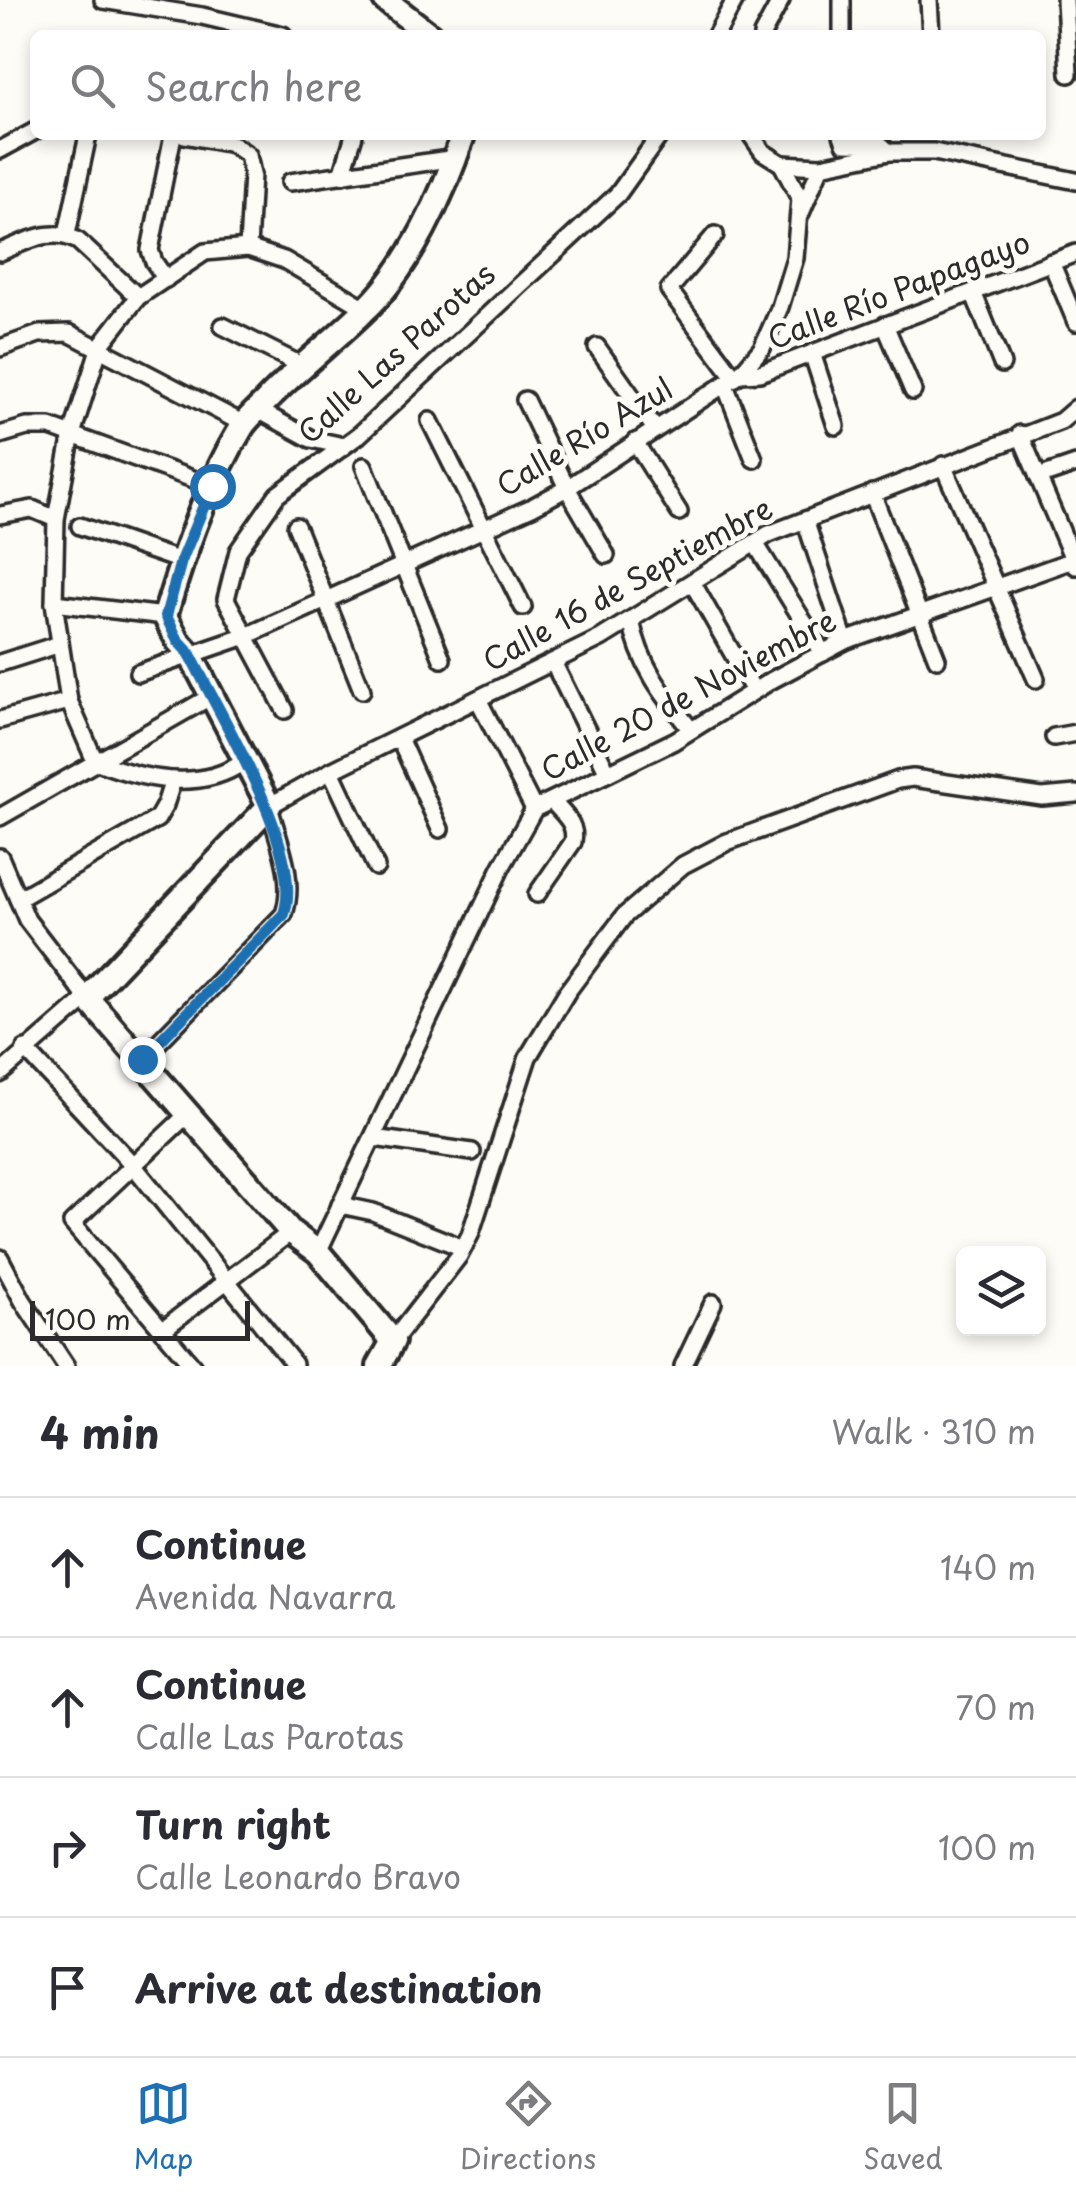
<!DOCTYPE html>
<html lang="en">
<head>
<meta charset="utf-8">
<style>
  :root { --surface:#fff; --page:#f7f7f7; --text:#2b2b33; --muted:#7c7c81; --line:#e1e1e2; --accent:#1f6fb2 }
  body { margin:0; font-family:"Playpen Sans",sans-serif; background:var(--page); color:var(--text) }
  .controls { position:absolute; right:30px; bottom:30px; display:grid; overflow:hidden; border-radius:15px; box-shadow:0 5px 15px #0003 }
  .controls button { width:90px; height:90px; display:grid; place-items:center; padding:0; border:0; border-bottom:2px solid var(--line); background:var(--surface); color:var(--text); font:50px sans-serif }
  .scale { position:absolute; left:30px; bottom:25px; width:220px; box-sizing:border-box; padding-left:10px; border:5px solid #2b2b2b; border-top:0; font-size:28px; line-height:35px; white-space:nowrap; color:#2b2b2b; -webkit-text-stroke:8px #fdfcf7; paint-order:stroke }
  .stop { position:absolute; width:30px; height:30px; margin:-22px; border:8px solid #1f6fb2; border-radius:50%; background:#fff }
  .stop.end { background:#1f6fb2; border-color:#fff; box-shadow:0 2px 10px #0008 }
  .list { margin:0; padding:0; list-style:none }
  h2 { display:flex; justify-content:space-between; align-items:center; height:130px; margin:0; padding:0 40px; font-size:42px }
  h2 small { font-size:32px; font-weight:400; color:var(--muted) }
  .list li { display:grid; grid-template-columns:65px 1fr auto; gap:30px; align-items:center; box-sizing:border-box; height:140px; padding:0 40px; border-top:2px solid var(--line) }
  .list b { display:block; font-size:38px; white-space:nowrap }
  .list p { margin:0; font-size:32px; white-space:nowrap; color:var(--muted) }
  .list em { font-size:32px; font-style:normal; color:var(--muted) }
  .icon { flex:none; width:55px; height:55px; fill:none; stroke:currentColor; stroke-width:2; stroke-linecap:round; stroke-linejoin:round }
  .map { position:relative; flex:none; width:1076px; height:1366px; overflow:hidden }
  .search { position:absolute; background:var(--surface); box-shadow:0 5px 15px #0003; left:30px; right:30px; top:30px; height:110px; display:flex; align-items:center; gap:25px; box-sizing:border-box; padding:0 35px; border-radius:15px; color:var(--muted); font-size:38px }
  .sheet { height:690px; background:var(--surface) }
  nav { display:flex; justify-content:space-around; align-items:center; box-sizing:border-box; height:140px; border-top:2px solid var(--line); background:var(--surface); font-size:28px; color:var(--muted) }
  nav a { display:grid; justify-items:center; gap:5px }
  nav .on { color:var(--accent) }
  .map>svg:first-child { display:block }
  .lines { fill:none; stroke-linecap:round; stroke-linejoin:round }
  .street-casing { stroke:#2b2b2b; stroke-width:22 }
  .secondary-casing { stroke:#2b2b2b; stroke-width:30 }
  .street { stroke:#fdfcf7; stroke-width:15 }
  .secondary { stroke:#fdfcf7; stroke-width:22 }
  .route { stroke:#1f6fb2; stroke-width:12 }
  .labels { text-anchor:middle; stroke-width:10; stroke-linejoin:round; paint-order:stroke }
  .street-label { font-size:30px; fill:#2b2b2b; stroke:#fdfcf7 }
</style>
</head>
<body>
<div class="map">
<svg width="1076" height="1366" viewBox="0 0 1076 1366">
  <rect width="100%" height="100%" fill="#fdfcf7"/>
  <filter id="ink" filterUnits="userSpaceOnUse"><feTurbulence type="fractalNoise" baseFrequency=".01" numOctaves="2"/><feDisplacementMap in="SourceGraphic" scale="20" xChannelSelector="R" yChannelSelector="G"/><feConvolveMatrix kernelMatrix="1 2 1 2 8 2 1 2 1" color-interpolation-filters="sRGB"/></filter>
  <g filter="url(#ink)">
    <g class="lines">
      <defs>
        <g id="street">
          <polyline points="103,0 202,16 283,35"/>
          <polyline points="842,0 842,35"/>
          <polyline points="929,0 931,35"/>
          <polyline points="1065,0 1069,74"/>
          <polyline points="716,35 735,0"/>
          <polyline points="762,35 781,0"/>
          <polyline points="184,135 232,144 248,155 252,174 248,248"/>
          <polyline points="751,135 763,152 782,164"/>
          <polyline points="842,135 845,143 880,144 889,152"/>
          <polyline points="0,150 35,131"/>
          <polyline points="782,164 821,166 889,152 934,152 1076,181"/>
          <polyline points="342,175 354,135"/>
          <polyline points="290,182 456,158"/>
          <polyline points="801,213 821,166"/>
          <polyline points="67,234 88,135"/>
          <polyline points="715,235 669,290 735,378"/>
          <path d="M0,252C26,242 51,226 78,241L138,297"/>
          <polyline points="1051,262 1076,322"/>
          <polyline points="166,279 154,262 150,250 173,135"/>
          <polyline points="973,292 1002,364"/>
          <polyline points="885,325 913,391"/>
          <polyline points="223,326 301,365"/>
          <polyline points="597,347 655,429"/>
          <polyline points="0,348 39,334 69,333 244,424"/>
          <polyline points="812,353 836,426"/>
          <polyline points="740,374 760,373 1076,253"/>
          <polyline points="725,385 754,459"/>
          <polyline points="525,400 567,488 606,555"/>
          <polyline points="258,410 311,439 344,446"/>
          <polyline points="430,421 523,607"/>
          <polyline points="1020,434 1076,566"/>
          <polyline points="0,435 27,427 50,427 212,486"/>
          <polyline points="635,442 679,512"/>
          <polyline points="943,465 1036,679"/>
          <polyline points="364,466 442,659"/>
          <polyline points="1038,477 1076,464"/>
          <polyline points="872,493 937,659"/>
          <polyline points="0,515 32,509 56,519"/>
          <polyline points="805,520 845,641"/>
          <polyline points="80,526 181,561"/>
          <polyline points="296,526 362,690"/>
          <polyline points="755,543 823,653"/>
          <polyline points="692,582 754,691"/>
          <polyline points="54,603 165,616"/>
          <path d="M631,620C639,664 663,695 691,730"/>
          <polyline points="553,662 608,773"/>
          <polyline points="0,663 60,644"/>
          <polyline points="138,673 246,636 532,507 567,488 740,374 762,348 780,307 795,258 800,199 782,164"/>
          <polyline points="478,699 534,809"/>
          <polyline points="285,710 226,599 238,551 277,495 359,435 618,194 660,135"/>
          <polyline points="0,720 69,701"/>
          <polyline points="1054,737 1076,733"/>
          <polyline points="399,738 440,829"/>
          <path d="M243,762C200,793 141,779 95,761L69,701L54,603L56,519L72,434L100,346L138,297L205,252L248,248L284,260L367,309"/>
          <polyline points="331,771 376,867"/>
          <polyline points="0,817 210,697"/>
          <polyline points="0,857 27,920 87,998 0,1074"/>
          <path d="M537,894L573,842C577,823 563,814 552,801"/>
          <polyline points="18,899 157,819 165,805 173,780"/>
          <polyline points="25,1049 133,1165 294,1364"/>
          <path d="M142,1059L284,914C296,879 278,841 269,806L331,771L601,638L769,534L1061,421L1076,408"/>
          <polyline points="189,1113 72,1223 193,1366"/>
          <polyline points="374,1138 472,1152"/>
          <polyline points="340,1205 373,1212 463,1248"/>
          <polyline points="318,1252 501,868 534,809 674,741 772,680 845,641 1073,560"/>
          <polyline points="0,1258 23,1301 66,1366"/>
          <polyline points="162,1330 291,1232"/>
          <polyline points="393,1341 459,1256 470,1235 528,1057 567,992 624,916 683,865 727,842 898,780 913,778 1042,797 1076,794"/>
          <polyline points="683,1366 713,1303"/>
        </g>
        <g id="secondary">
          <polyline points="385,0 430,35"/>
          <path d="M379,1366L393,1341L318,1252L291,1232L87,998L269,806L190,654L178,641L165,616C184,552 207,484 242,427C249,416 260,408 268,399C298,368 332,342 363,312C409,270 444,193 463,135"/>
        </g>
      </defs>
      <use href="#street" class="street-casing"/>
      <use href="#secondary" class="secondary-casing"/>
      <use href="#street" class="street"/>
      <use href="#secondary" class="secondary"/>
    </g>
  </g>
  <g class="lines" filter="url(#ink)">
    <path class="route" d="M142,1059L284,914C305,850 219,715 190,654L178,641L166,616L181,561L212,486"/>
  </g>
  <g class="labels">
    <g class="street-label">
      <text transform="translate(899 291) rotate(-21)" y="10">Calle Río Papagayo</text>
      <text transform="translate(397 354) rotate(-42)" y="10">Calle Las Parotas</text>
      <text transform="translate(585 438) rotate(-31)" y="10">Calle Río Azul</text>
      <text transform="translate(628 585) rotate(-29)" y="10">Calle 16 de Septiembre</text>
      <text transform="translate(689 696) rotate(-28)" y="10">Calle 20 de Noviembre</text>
    </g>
  </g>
</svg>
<div class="controls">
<button><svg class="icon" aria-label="layers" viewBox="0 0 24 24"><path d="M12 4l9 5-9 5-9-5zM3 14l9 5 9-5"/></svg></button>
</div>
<div class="scale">100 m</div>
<div class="stop" style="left:212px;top:486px"></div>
<div class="stop end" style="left:142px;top:1059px"></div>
<div class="search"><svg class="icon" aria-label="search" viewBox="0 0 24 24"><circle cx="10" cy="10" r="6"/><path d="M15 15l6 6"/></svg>Search here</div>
</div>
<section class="sheet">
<h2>4 min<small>Walk · 310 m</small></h2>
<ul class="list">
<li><svg class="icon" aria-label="ahead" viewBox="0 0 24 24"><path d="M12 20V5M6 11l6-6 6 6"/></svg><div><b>Continue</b><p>Avenida Navarra</p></div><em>140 m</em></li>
<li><svg class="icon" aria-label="ahead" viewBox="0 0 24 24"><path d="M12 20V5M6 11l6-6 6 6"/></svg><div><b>Continue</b><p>Calle Las Parotas</p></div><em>70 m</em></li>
<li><svg class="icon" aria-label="right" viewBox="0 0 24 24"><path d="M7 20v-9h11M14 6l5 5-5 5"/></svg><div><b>Turn right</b><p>Calle Leonardo Bravo</p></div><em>100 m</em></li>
<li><svg class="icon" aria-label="arrive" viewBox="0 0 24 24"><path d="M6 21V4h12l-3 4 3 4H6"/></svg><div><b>Arrive at destination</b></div></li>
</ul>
</section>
<nav>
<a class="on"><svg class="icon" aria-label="map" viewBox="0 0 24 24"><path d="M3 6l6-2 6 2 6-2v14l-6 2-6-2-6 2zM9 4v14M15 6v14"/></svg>Map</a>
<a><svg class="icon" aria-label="directions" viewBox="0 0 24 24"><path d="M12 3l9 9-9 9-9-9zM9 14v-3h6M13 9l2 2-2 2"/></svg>Directions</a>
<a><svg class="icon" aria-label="saved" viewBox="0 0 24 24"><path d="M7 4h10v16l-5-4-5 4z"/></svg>Saved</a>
</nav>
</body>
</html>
